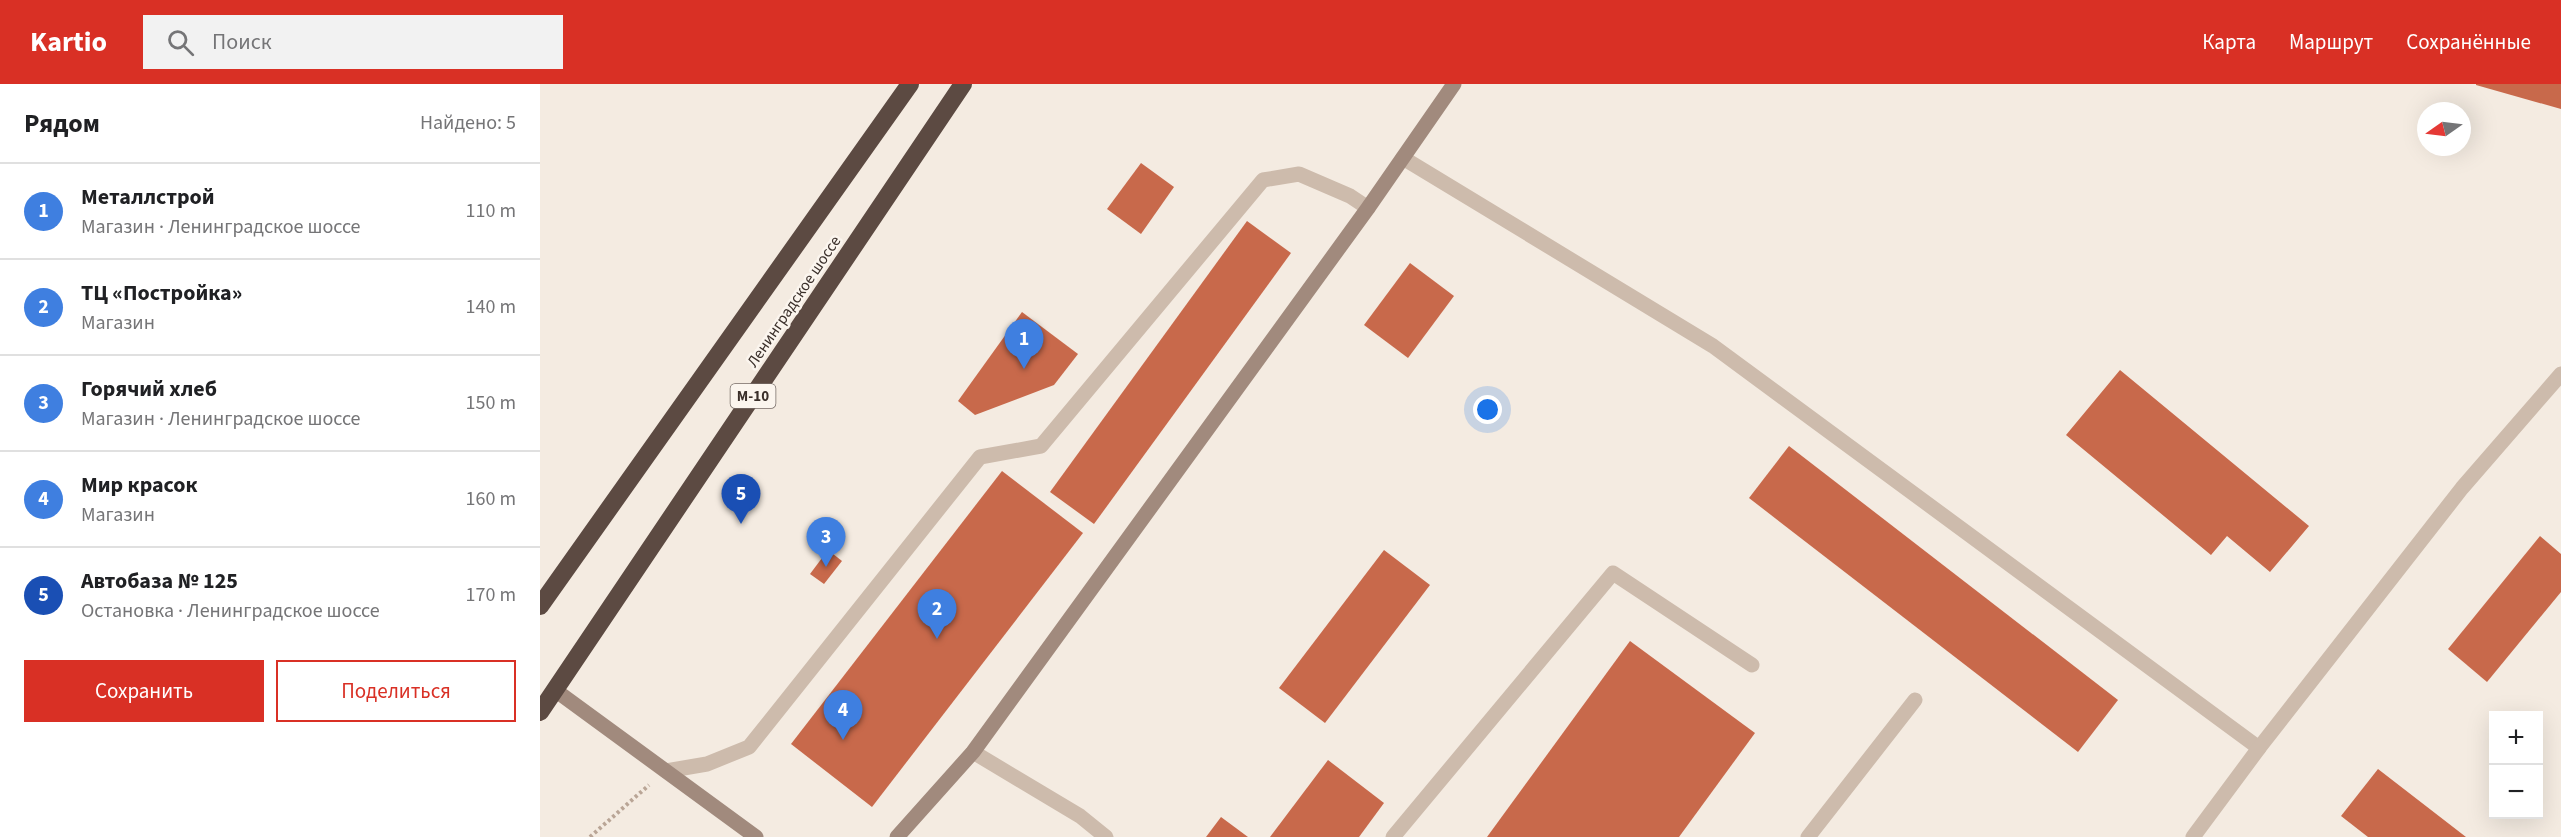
<!DOCTYPE html>
<html lang="ru">
<head>
<meta charset="utf-8">
<style>
  :root { --surface:#fff; --page:#f2f2f2; --text:#202124; --muted:#757577; --line:#e0e0e0; --accent:#d93025 }
  body { margin:0; font-family:"Source Sans 3",sans-serif; background:var(--page); color:var(--text) }
  .controls { position:absolute; right:18px; bottom:18px; display:grid; overflow:hidden; border-radius:0px; box-shadow:0 6px 24px #0002 }
  .controls button { width:54px; height:54px; display:grid; place-items:center; padding:0; border:0; border-bottom:2px solid var(--line); background:var(--surface); color:var(--text); font:30px sans-serif }
  .compass { position:absolute; left:1877px; top:18px; width:54px; height:54px; border-radius:50%; background:var(--surface); box-shadow:0 6px 24px #0002; rotate:256deg }
  .you { position:absolute; left:948px; top:326px; width:21px; height:21px; margin:-15px; border:4px solid #fff; border-radius:50%; background:#1a73e8; box-shadow:0 0 0 9px #1a73e833 }
  .badge { display:grid; place-items:center; width:39px; height:39px; border-radius:50%; background:var(--accent); color:#fff; font-size:20px; font-weight:700 }
  .pin { position:absolute; translate:-50% -50px; filter:drop-shadow(0 2px 3px #0008) }
  .pin::after { content:''; position:absolute; top:32px; width:21px; height:18px; background:inherit; clip-path:polygon(0 0,100% 0,50% 100%) }
  .list { margin:0; padding:0; list-style:none }
  h2 { display:flex; justify-content:space-between; align-items:center; height:78px; margin:0; padding:0 24px; font-size:26px }
  h2 small { font-size:20px; font-weight:400; color:var(--muted) }
  .list li { display:grid; grid-template-columns:39px 1fr auto; gap:18px; align-items:center; box-sizing:border-box; height:96px; padding:0 24px; border-top:2px solid var(--line) }
  .list b { display:block; font-size:22px; white-space:nowrap }
  .list p { margin:0; font-size:20px; white-space:nowrap; color:var(--muted) }
  .list em { font-size:20px; font-style:normal; color:var(--muted) }
  .actions { display:flex; gap:12px; padding:18px 24px }
  .actions a { flex:1; padding:14px 0; border:2px solid var(--accent); border-radius:0px; text-align:center; font-size:21px; color:var(--accent) }
  .actions .main { background:var(--accent); color:#fff }
  .icon { flex:none; width:33px; height:33px; fill:none; stroke:currentColor; stroke-width:2; stroke-linecap:round; stroke-linejoin:round }
  .map { position:relative; flex:none; width:2021px; height:753px; overflow:hidden }
  header { display:flex; align-items:center; gap:36px; box-sizing:border-box; height:84px; padding:0 30px; background:var(--accent); color:#fff }
  header strong { font-size:28px }
  nav { display:flex; gap:33px; margin-inline-start:auto; font-size:21px }
  .search { width:420px; height:54px; background:var(--page); display:flex; align-items:center; gap:15px; box-sizing:border-box; padding:0 21px; border-radius:0px; color:var(--muted); font-size:22px }
  main { display:flex }
  aside { flex:1; background:var(--surface) }
  .map>svg:first-child { display:block }
  .building { fill:#c8694b }
  .lines { fill:none; stroke-linecap:round; stroke-linejoin:round }
  .path { stroke:#b9a596; stroke-width:4; stroke-dasharray:3 3; stroke-linecap:butt }
  .lane { stroke:#cdbbac; stroke-width:15 }
  .secondary { stroke:#a18a7d; stroke-width:15 }
  .highway { stroke:#5c4a42; stroke-width:18 }
  .labels { text-anchor:middle; stroke-width:5; stroke-linejoin:round; paint-order:stroke }
  .shield { fill:#fbf5ee; stroke:#756b66; stroke-width:1.5 }
  .shield-label { font-size:15px; font-weight:bold; fill:#3b302b }
  .street-label { font-size:16px; fill:#3b302b; stroke:#fbf5ee }
</style>
</head>
<body>
<header>
<strong>Kartio</strong>
<div class="search"><svg class="icon" aria-label="search" viewBox="0 0 24 24"><circle cx="10" cy="10" r="6"/><path d="M15 15l6 6"/></svg>Поиск</div>
<nav><a>Карта</a><a>Маршрут</a><a>Сохранённые</a></nav>
</header>
<main>
<aside>
<h2>Рядом<small>Найдено: 5</small></h2>
<ul class="list">
<li><span class="badge" style="background:#3f7fe0">1</span><div><b>Металлстрой</b><p>Магазин · Ленинградское шоссе</p></div><em>110 m</em></li>
<li><span class="badge" style="background:#3f7fe0">2</span><div><b>ТЦ «Постройка»</b><p>Магазин</p></div><em>140 m</em></li>
<li><span class="badge" style="background:#3f7fe0">3</span><div><b>Горячий хлеб</b><p>Магазин · Ленинградское шоссе</p></div><em>150 m</em></li>
<li><span class="badge" style="background:#3f7fe0">4</span><div><b>Мир красок</b><p>Магазин</p></div><em>160 m</em></li>
<li><span class="badge" style="background:#1a4fb4">5</span><div><b>Автобаза № 125</b><p>Остановка · Ленинградское шоссе</p></div><em>170 m</em></li>
</ul>
<div class="actions"><a class="main">Сохранить</a><a>Поделиться</a></div>
</aside>
<div class="map">
<svg width="2021" height="753" viewBox="0 0 2021 753">
  <rect width="100%" height="100%" fill="#f4ebe1"/>
  <g class="building">
    <polygon points="2021,0 2021,25 1936,1 1936,0"/>
    <polygon points="601,79 634,103 601,150 567,125"/>
    <polygon points="707,137 751,169 554,440 510,408"/>
    <polygon points="870,179 914,212 868,274 824,241"/>
    <polygon points="482,228 538,270 514,301 435,331 418,317"/>
    <polygon points="1580,286 1769,442 1730,488 1687,452 1671,471 1526,351"/>
    <polygon points="1249,362 1578,616 1538,668 1209,414"/>
    <polygon points="462,387 543,449 332,723 251,660"/>
    <polygon points="2000,452 2021,470 2021,508 1947,598 1908,565"/>
    <polygon points="288,466 302,477 284,500 270,490"/>
    <polygon points="844,466 890,501 785,639 739,604"/>
    <polygon points="1090,557 1215,649 1139,753 947,753"/>
    <polygon points="788,676 844,719 819,753 730,753"/>
    <polygon points="1838,685 1926,753 1828,753 1801,732"/>
    <polygon points="681,733 708,753 666,753"/>
  </g>
  <g class="lines">
    <polyline class="path" points="50,753 109,701"/>
    <g class="lane">
      <polyline points="863,74 1173,262 1719,664"/>
      <polyline points="433,668 540,732 566,753"/>
      <polyline points="126,687 167,680 209,663 440,373 501,362 723,96 759,90 810,112 828,124"/>
      <polyline points="853,753 1073,489 1212,581"/>
      <polyline points="1268,753 1375,616"/>
      <polyline points="1653,753 1719,664 1922,404 2021,290"/>
    </g>
    <g class="secondary">
      <polyline points="15,606 216,753"/>
      <polyline points="357,753 433,668 828,124 914,0"/>
    </g>
    <g class="highway">
      <polyline points="0,522 370,0"/>
      <polyline points="0,628 423,0"/>
    </g>
  </g>
  <g class="labels">
    <rect class="shield" x="190.5" y="300" width="45" height="24" rx="4.5"/>
    <g class="shield-label">
      <text x="213" y="317">М-10</text>
    </g>
    <g class="street-label">
      <text transform="translate(253 217) rotate(-56)" y="6">Ленинградское шоссе</text>
    </g>
  </g>
</svg>
<div class="controls">
<button>+</button>
<button>−</button>
</div>
<svg class="compass" viewBox="-18 -18 36 36"><path d="M0-13l5 13h-10z" fill="#e53935"/><path d="M0 13l5-13h-10z" fill="#757577"/></svg>
<div class="you"></div>
<div class="pin badge" style="left:484px;top:285px;background:#3f7fe0">1</div>
<div class="pin badge" style="left:397px;top:555px;background:#3f7fe0">2</div>
<div class="pin badge" style="left:286px;top:483px;background:#3f7fe0">3</div>
<div class="pin badge" style="left:303px;top:656px;background:#3f7fe0">4</div>
<div class="pin badge" style="left:201px;top:440px;background:#1a4fb4">5</div>
</div>
</main>
</body>
</html>
